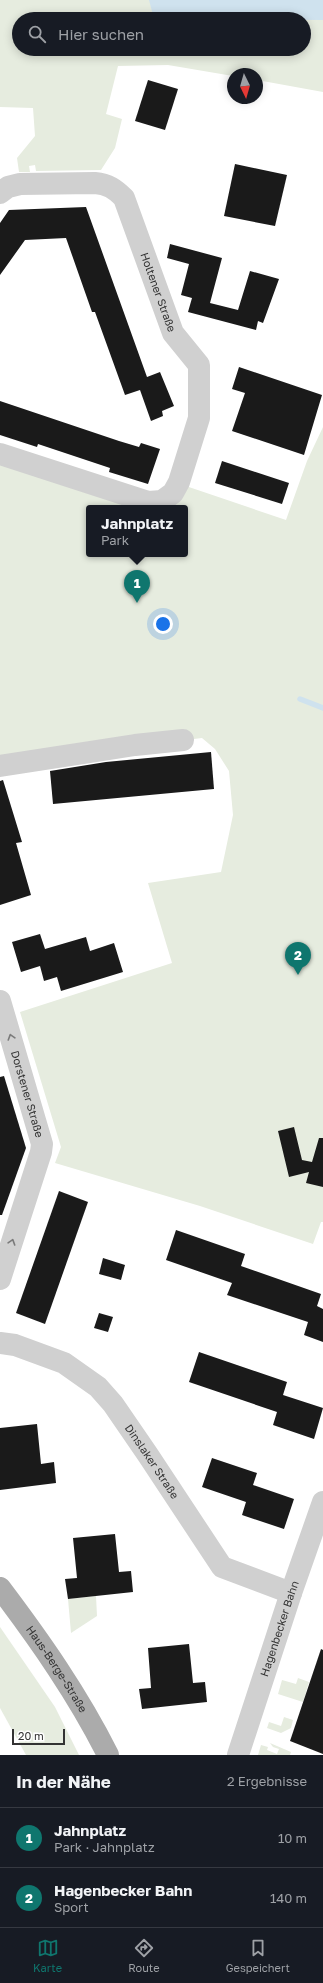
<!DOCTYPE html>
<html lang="de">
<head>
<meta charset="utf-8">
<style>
  :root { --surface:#171b24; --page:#20242c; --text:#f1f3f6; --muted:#9ea1a6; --line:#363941; --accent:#0f766e }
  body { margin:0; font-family:"Golos Text",sans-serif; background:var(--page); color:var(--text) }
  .compass { position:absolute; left:227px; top:68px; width:36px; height:36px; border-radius:50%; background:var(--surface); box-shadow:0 2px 10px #0003; rotate:175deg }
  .scale { position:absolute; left:12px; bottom:10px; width:53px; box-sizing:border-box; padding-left:4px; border:2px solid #333; border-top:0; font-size:11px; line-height:14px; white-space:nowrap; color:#333; -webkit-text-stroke:3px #fff; paint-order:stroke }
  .you { position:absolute; left:163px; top:624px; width:14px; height:14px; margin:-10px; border:3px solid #fff; border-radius:50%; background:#1a73e8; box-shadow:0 0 0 6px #1a73e833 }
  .badge { display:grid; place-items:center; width:26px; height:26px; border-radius:50%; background:var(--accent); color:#fff; font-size:13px; font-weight:700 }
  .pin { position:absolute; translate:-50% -33px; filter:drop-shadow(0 1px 2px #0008) }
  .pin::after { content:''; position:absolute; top:21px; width:14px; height:12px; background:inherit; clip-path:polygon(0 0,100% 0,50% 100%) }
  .popup { position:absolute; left:86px; top:505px; width:102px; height:52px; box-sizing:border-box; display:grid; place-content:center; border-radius:4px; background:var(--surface); filter:drop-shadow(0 1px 3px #0005); font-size:13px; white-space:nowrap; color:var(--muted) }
  .popup b { font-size:15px; color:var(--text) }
  .popup::after { content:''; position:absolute; left:50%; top:100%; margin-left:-8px; border:8px solid transparent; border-top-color:var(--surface) }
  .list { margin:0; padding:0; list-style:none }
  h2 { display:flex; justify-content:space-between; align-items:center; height:52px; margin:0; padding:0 16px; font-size:17px }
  h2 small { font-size:13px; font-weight:400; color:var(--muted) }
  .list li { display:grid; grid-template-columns:26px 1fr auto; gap:12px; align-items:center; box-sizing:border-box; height:60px; padding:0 16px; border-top:1px solid var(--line) }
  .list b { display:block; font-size:15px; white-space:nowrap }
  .list p { margin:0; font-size:13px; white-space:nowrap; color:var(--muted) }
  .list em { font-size:13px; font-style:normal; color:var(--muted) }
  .icon { flex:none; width:22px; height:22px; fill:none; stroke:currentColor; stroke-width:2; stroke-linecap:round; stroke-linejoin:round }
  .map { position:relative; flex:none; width:323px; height:1755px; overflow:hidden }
  .search { position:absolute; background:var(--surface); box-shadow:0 2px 10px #0003; left:12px; right:12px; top:12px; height:44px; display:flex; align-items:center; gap:10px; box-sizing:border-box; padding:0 14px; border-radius:22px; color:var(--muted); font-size:15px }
  .sheet { height:172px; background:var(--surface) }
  nav { display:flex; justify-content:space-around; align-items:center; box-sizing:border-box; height:56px; border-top:1px solid var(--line); background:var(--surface); font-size:11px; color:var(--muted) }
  nav a { display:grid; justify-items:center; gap:2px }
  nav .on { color:var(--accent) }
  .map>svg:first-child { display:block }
  .green { fill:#e6ecdf; fill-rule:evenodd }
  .water { fill:#cfe2ee }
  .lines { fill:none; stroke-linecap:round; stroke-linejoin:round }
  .stream { stroke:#cfe2ee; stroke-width:5.5 }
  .building { fill:#1a1a1a }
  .minor { stroke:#d0d0d0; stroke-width:22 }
  .major { stroke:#ababab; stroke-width:22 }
  .oneway { stroke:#7a7a7a }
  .labels { text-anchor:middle; stroke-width:4; stroke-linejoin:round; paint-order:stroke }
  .street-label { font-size:11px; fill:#333; stroke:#fff }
</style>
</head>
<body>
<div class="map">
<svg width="323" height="1755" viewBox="0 0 323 1755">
  <rect width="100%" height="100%" fill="#fff"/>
  <g class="green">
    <path d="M0,0H323V92L257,80V74H233V76L168,65L118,66L106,114L122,119L115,148L101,170L36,171L35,165L29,166L30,172H19L17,158L35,136L33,108L0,107ZM19,19H304V49H19Z"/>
    <path d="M323,427V1222H321L313,1244L200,1206L55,1163L61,1147L20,1012L172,963L148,883L221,872L233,815L229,771L215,749L202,738L0,763V457L148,504L180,484L286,520L307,461ZM89,508H185V554H89Z"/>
    <polygon points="96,1596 97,1616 71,1633 68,1599"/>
    <polygon points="0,1627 55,1707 79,1755 26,1755 0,1708"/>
    <polygon points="298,1678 309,1682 303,1702 278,1694 282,1680 296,1684"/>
    <polygon points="284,1717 293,1720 291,1728 281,1733 267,1728 269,1722 281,1726"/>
    <polygon points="270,1743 291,1752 290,1755 258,1755 261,1745 268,1747 267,1750 277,1754 279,1749 273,1747"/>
  </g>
  <polygon class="water" points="149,0 323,0 323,20 154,19"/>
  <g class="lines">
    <polyline class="stream" points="300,699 323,708"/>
  </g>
  <g class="building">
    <polygon points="148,80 178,89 165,130 135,121"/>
    <polygon points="235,164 287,175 275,226 224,216"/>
    <polygon points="86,207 147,377 160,372 174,406 162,411 163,416 151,421 140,390 125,395 95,312 92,312 66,238 25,240 0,275 0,223 9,210"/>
    <polygon points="170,244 222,258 210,303 238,310 250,271 279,279 263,323 258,321 256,330 188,312 192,298 181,295 189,264 167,258"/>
    <polygon points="239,367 322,395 304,455 232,431 245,393 232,389"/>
    <polygon points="0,401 119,441 139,447 141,443 160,449 148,484 109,472 110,468 38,444 37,447 0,435"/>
    <polygon points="222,461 289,483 282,504 215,483"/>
    <polygon points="211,752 214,789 53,804 50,771 106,762"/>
    <polygon points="3,780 22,842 16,843 31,895 0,905 0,781"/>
    <polygon points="40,934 45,949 86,937 90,951 114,943 123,972 61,991 57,977 44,981 40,966 21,972 12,942"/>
    <polygon points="4,1076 26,1148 2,1215 0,1215 0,1077"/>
    <polygon points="294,1127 302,1160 312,1162 319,1138 323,1138 323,1187 306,1183 309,1172 289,1177 278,1131"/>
    <polygon points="59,1191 88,1202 45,1324 16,1313"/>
    <polygon points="176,1230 245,1254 241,1266 321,1294 317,1306 323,1309 323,1342 304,1335 308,1322 227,1295 232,1283 166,1260"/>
    <polygon points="103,1258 125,1265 121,1280 99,1274"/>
    <polygon points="99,1313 113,1317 108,1332 94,1328"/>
    <polygon points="199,1352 287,1382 283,1395 323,1408 314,1439 273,1425 277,1412 189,1382"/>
    <polygon points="37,1424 41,1464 54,1462 56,1483 0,1490 0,1428"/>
    <polygon points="212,1458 257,1473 253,1485 294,1499 284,1529 242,1515 246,1502 202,1487"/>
    <polygon points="115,1534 119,1572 131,1571 133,1592 68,1599 65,1579 77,1578 73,1538"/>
    <polygon points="189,1644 193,1683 205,1682 207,1702 142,1709 139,1689 151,1688 148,1648"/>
    <polygon points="321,1649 323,1650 323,1754 290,1741"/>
  </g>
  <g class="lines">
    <g class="minor">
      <path id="s1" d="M0,193L8,187L20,184L95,183C108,184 115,189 124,198L173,333L199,365V418L179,482L173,493L162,501L148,502L0,454"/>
      <polyline points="0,766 135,745 183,740"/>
      <path id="s2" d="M0,1001L42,1144L41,1152L0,1279"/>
      <path id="s3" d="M0,1343L15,1345L64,1363L98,1387L113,1404L148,1455L222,1567L291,1593"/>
      <path id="s4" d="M238,1755L291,1593L323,1502"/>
    </g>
    <path class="major" id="s5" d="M0,1588C40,1641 78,1695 108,1755"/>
  </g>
  <defs><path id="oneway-chevron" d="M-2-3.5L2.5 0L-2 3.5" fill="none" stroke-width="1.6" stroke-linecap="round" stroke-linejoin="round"/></defs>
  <g class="oneway">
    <use href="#oneway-chevron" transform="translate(11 1037) rotate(-107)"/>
    <use href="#oneway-chevron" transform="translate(12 1242) rotate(-72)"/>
  </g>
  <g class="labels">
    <g class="street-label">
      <text dy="4" stroke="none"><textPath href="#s1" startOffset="231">Holtener Straße</textPath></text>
      <text dy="4" stroke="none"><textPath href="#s2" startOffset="97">Dorstener Straße</textPath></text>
      <text dy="4" stroke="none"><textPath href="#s3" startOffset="201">Dinslaker Straße</textPath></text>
      <text dy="4" stroke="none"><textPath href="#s4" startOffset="133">Hagenbecker Bahn</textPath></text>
      <text dy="4" stroke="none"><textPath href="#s5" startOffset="99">Haus-Berge-Straße</textPath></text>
    </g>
  </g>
</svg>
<svg class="compass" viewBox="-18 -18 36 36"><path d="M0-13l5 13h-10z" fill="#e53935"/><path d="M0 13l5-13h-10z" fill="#9ea1a6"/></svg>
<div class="scale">20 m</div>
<div class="you"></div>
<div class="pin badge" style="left:137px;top:603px">1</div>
<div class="popup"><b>Jahnplatz</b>Park</div>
<div class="pin badge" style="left:298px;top:975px">2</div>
<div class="search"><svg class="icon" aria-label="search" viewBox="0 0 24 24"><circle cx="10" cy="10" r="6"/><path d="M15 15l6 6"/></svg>Hier suchen</div>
</div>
<section class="sheet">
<h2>In der Nähe<small>2 Ergebnisse</small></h2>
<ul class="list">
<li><span class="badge">1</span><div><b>Jahnplatz</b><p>Park · Jahnplatz</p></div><em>10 m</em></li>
<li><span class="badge">2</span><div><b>Hagenbecker Bahn</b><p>Sport</p></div><em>140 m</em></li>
</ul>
</section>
<nav>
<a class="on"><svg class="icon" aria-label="map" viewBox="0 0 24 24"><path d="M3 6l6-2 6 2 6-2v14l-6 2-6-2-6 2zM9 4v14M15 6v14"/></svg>Karte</a>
<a><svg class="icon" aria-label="directions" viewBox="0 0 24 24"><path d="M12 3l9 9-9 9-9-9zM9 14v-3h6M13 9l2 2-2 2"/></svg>Route</a>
<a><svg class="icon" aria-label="saved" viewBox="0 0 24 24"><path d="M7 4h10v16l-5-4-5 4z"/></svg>Gespeichert</a>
</nav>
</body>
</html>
